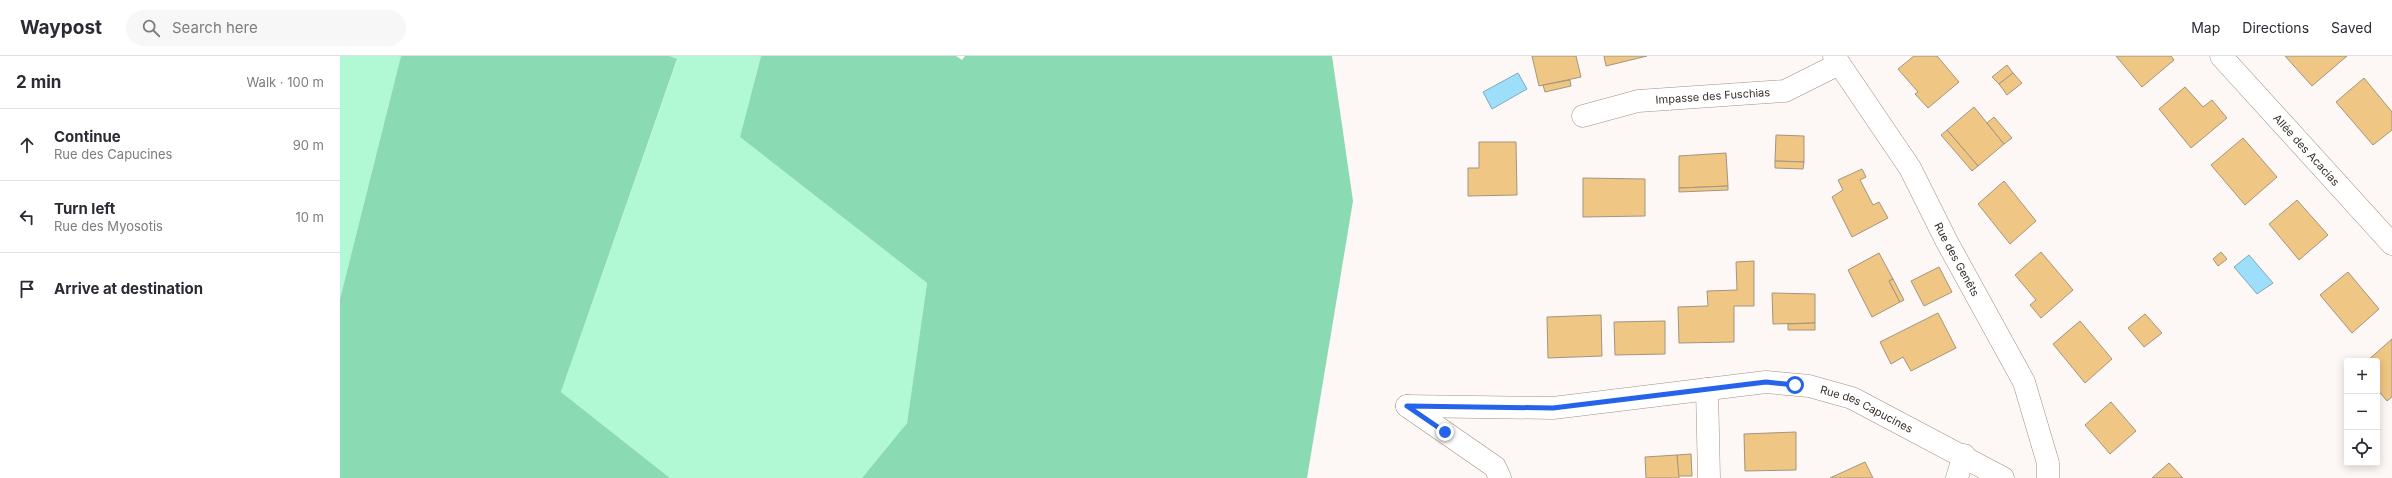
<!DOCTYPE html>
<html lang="en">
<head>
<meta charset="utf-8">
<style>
  :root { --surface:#fff; --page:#f7f7f7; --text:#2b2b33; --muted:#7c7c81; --line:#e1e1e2 }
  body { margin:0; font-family:Inter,sans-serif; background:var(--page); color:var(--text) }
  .controls { position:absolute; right:12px; bottom:12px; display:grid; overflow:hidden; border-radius:4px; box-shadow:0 2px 10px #0003 }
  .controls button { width:36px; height:36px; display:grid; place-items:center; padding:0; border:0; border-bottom:1px solid var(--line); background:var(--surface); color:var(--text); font:20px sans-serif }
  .stop { position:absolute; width:12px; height:12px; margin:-9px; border:3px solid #2563eb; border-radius:50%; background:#fff }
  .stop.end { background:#2563eb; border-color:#fff; box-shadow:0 1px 4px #0008 }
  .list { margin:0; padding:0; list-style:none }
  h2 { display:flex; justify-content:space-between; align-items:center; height:52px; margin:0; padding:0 16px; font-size:17px }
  h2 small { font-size:13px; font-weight:400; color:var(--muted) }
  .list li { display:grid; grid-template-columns:26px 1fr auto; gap:12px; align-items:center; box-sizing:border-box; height:72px; padding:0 16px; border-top:1px solid var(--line) }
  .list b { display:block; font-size:15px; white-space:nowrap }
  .list p { margin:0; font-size:13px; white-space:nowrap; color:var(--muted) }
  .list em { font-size:13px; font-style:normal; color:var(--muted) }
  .icon { flex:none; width:22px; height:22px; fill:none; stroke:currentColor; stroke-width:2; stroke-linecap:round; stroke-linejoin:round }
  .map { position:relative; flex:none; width:2052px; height:422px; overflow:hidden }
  header { display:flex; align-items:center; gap:24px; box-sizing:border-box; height:56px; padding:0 20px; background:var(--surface); border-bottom:1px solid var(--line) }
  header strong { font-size:19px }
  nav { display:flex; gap:22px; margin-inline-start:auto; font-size:14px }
  .search { width:280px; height:36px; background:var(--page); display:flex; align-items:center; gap:10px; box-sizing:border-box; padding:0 14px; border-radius:22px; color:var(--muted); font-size:15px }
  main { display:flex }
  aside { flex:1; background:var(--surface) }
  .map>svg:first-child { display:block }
  .green { fill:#b0f9d4 }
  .forest { fill:#8adab4 }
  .water { fill:#9ddefb; stroke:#7eaabc }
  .building { fill:#efc683; stroke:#a3957f }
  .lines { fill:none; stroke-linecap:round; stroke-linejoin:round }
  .minor-casing { stroke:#a58f7f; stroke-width:23 }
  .minor { stroke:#fff; stroke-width:22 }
  .route { stroke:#2563eb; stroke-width:5 }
  .labels { text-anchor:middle; stroke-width:3; stroke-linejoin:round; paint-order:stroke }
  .street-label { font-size:11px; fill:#372f28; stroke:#fff }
</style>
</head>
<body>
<header>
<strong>Waypost</strong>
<div class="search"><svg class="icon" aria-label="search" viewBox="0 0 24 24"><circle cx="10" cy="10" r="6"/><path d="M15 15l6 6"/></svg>Search here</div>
<nav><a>Map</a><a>Directions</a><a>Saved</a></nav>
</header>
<main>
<aside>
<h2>2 min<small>Walk · 100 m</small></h2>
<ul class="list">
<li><svg class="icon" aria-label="ahead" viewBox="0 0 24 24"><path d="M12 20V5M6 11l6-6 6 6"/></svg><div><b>Continue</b><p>Rue des Capucines</p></div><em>90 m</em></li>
<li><svg class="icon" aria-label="left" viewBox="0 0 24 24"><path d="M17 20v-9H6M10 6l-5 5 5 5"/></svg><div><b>Turn left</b><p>Rue des Myosotis</p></div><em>10 m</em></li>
<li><svg class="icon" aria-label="arrive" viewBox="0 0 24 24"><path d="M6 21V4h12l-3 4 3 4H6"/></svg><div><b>Arrive at destination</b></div></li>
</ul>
</aside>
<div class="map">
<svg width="2052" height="422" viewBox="0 0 2052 422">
  <rect width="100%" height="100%" fill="#fdf8f5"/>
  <g class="green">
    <polygon points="0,0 61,0 0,243"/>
    <polygon points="329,0 421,0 400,81 587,227 567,367 522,422 330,422 221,336 337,4"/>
  </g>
  <g class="forest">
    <polygon points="61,0 329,0 337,3 221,336 330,422 0,422 0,243"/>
    <polygon points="421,0 616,0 622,4 625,0 992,0 1013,145 967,422 522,422 567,367 587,227 400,81"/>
  </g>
  <g class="water">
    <polygon points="1178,17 1187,33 1152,53 1143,36"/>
    <polygon points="1909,199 1933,227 1917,238 1894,211"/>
  </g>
  <g class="building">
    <polygon points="1192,0 1236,0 1241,21 1199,30"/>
    <polygon points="1264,0 1307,0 1266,10"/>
    <polygon points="1574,0 1597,0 1619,26 1588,52 1575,38 1578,36 1558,13"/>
    <polygon points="1776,0 1831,0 1834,4 1802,31"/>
    <polygon points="1945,0 2007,0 1972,30"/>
    <polygon points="1667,9 1673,17 1659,28 1652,21"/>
    <polygon points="1673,17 1682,27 1667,39 1659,28"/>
    <polygon points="2024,22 2052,56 2052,74 2033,89 1996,46"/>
    <polygon points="1230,24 1231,30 1205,36 1203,29"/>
    <polygon points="1845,31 1863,51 1872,44 1887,62 1851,92 1819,53"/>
    <polygon points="1634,51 1664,88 1638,110 1607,74"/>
    <polygon points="1654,61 1672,82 1664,88 1647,67"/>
    <polygon points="1607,74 1638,110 1632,115 1601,79"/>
    <polygon points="1436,79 1464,80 1464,106 1435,105"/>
    <polygon points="1903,82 1937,121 1905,149 1871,109"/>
    <polygon points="1139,86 1176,86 1177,139 1128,140 1128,112 1139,112"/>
    <polygon points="1386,97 1388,130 1339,132 1339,100"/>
    <polygon points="1435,105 1464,106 1463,113 1435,112"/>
    <polygon points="1522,113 1526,121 1520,124 1533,149 1539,146 1548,162 1512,181 1492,141 1503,134 1498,124"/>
    <polygon points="1243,122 1305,123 1305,160 1243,161"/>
    <polygon points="1664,125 1696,165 1670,188 1638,148"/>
    <polygon points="1388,130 1388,134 1339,136 1339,132"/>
    <polygon points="1957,144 1988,179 1959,204 1929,168"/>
    <polygon points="1701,196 1733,234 1701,262 1690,249 1696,244 1675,219"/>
    <polygon points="1881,196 1887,203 1878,210 1873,203"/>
    <polygon points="1539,197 1553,223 1549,225 1560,246 1532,261 1508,214"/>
    <polygon points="1414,205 1414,250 1394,250 1394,286 1339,287 1338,251 1368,250 1367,235 1397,234 1396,206"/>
    <polygon points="1599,211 1612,236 1584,250 1571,225"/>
    <polygon points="2008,216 2039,253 2012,277 1980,239"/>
    <polygon points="1553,223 1564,244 1560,246 1549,225"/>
    <polygon points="1432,237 1475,238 1475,267 1433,268"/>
    <polygon points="1598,257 1616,292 1571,315 1563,301 1551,308 1540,286"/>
    <polygon points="1805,258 1822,277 1804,291 1788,272"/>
    <polygon points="1261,259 1262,300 1208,302 1207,261"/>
    <polygon points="1325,265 1325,298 1275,299 1274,266"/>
    <polygon points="1740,265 1772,303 1745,327 1713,288"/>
    <polygon points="1475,267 1475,274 1448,274 1448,268"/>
    <polygon points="2052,283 2052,341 2047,345 2037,333 2037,305 2027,305"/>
    <polygon points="1771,346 1796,375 1770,398 1745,369"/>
    <polygon points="1456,376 1456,414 1405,415 1404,378"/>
    <polygon points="1351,398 1352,420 1338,420 1337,399"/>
    <polygon points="1337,399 1339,422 1306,422 1305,401"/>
    <polygon points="1525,406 1533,422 1490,422"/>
    <polygon points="1829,407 1843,422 1812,422"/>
  </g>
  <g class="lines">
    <defs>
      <g id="minor">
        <path id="s1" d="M1494,0L1570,112L1607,186L1684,326L1708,407V422"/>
        <path id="s2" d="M1881,0L2052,188"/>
        <path id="s3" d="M1243,60L1298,45L1445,35L1499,8"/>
        <polyline points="1367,333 1369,422"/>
        <path id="s4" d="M1067,350L1213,352L1426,326L1469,330L1512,342L1663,422"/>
        <polyline points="1067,350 1155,411 1160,422"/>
        <polyline points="1617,422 1624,399"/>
      </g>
    </defs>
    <use href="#minor" class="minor-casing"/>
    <use href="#minor" class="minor"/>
  </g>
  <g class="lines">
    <polyline class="route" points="1105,376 1067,350 1213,352 1426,326 1455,329"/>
  </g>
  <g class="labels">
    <g class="street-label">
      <text dy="4" stroke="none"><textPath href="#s3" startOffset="132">Impasse des Fuschias</textPath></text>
      <text dy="4" stroke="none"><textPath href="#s2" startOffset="127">Allée des Acacias</textPath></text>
      <text dy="4" stroke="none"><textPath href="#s1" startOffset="238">Rue des Genêts</textPath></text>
      <text dy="4" stroke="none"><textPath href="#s4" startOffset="466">Rue des Capucines</textPath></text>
    </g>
  </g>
</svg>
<div class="controls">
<button>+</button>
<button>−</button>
<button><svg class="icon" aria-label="locate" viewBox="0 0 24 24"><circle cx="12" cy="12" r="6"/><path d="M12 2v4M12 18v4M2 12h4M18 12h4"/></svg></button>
</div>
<div class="stop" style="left:1455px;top:329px"></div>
<div class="stop end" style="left:1105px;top:376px"></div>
</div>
</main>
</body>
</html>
